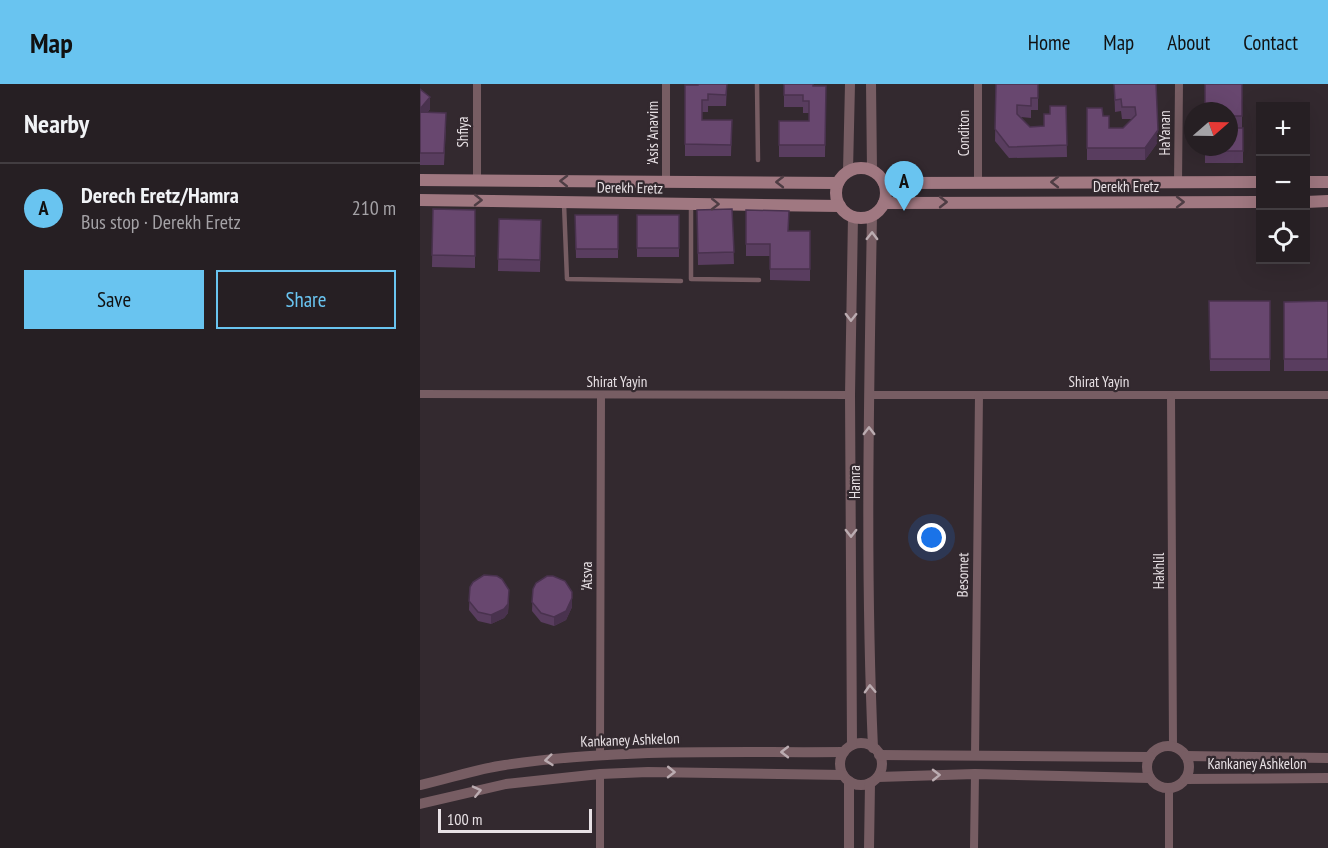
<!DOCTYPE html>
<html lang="en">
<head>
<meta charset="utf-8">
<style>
  :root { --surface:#261f23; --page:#2e272b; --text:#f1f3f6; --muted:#a4a2a6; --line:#423d41; --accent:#69c4f0 }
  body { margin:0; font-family:"PT Sans Narrow",sans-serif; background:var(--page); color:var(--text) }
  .controls { position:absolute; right:18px; top:18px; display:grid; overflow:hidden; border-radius:0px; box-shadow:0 6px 24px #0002 }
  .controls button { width:54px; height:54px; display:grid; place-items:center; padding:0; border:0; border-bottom:2px solid var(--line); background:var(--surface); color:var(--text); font:30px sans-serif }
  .compass { position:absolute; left:764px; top:18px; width:54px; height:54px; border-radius:50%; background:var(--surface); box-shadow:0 6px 24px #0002; rotate:70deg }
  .scale { position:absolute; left:18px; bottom:15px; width:154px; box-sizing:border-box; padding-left:6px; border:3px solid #e8e1e5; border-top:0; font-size:16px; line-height:21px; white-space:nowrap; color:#e8e1e5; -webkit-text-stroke:4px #33292f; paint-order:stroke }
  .you { position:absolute; left:512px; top:454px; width:21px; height:21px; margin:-15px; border:4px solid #fff; border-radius:50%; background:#1a73e8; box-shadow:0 0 0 9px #1a73e833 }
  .badge { display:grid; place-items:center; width:39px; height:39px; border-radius:50%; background:var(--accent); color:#111; font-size:20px; font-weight:700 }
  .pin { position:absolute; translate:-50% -50px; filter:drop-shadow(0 2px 3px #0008) }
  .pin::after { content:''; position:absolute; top:32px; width:21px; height:18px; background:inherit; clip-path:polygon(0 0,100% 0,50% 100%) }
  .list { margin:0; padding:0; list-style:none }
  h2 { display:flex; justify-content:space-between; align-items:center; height:78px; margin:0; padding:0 24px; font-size:26px }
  h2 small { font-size:20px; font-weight:400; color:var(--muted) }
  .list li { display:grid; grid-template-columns:39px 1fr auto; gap:18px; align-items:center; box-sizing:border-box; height:90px; padding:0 24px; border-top:2px solid var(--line) }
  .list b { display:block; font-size:22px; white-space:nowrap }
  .list p { margin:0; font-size:20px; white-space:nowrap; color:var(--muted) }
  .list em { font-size:20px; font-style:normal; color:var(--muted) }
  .actions { display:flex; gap:12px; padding:18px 24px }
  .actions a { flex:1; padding:14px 0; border:2px solid var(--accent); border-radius:0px; text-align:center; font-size:21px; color:var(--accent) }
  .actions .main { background:var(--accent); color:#111 }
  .icon { flex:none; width:33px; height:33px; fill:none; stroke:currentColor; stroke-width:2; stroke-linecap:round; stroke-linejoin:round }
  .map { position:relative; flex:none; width:908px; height:764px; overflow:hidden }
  header { display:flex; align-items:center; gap:36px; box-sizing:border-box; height:84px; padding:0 30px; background:var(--accent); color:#111 }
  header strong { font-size:28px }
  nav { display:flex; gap:33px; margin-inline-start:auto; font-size:21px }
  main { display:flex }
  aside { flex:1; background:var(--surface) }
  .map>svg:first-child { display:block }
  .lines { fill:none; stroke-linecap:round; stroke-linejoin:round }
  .service { stroke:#775d63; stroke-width:4.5 }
  .minor { stroke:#775d63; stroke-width:8 }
  .tertiary { stroke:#775d63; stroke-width:10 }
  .secondary { stroke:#a07881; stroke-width:12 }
  .wall { fill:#593d5f }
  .shaded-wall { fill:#49324e }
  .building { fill:#68476f; stroke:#49324e; stroke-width:1.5 }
  .oneway { stroke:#4e3d44 }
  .oneway2 { stroke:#bbacb1 }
  .labels { text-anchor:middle; stroke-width:4.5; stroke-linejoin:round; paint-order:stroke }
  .street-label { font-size:15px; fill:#e8e1e5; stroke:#33292f }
</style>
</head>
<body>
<header>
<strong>Map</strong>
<nav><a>Home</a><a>Map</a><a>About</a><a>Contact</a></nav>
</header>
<main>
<aside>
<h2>Nearby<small></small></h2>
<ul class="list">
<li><span class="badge">A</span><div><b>Derech Eretz/Hamra</b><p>Bus stop · Derekh Eretz</p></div><em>210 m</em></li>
</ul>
<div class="actions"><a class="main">Save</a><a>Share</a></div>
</aside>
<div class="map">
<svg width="908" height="764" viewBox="0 0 908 764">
  <rect width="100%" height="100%" fill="#33292f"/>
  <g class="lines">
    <g class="service">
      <polyline points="337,0 338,76"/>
      <polyline points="144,120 147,195 261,197"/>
      <polyline points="271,121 271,195 339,196"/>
    </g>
    <g class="minor">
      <polyline points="57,96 57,0"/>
      <polyline points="558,97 558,0"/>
      <polyline points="246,98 246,0"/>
      <polyline points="758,99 759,0"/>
      <polyline points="0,310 430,311"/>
      <polyline points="449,311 908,311"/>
      <polyline points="751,312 753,662"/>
      <polyline points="180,672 181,312"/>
      <polyline points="555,672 559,311"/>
      <polyline points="749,704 749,764"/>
      <polyline points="180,764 180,690"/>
      <polyline points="554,764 555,690"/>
    </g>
    <g class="tertiary">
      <polyline points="451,0 452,86"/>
      <polyline points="428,87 430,0"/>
      <path d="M452,131C449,309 445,486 453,664"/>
      <circle cx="441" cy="680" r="21"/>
      <polyline points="432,661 430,311 433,132"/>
      <circle cx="748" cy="683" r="21"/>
      <polyline points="459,671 730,673"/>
      <polyline points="766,672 908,674"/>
      <polyline points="458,693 555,690 730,694"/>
      <polyline points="765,695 908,694"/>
      <polyline points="429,697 429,764"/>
      <path d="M0,701C28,695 56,685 85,681C197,664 311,669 424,668"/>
      <polyline points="0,720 86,700 180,690 228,688 423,691"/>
      <polyline points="449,764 450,699"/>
    </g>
    <g class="secondary">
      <circle cx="441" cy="109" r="25"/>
      <polyline points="0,96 418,99"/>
      <polyline points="886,98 908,98"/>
      <polyline points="464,99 840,98"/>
      <polyline points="0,116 420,122"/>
      <polyline points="886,118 908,117"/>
      <polyline points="464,119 840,118"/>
    </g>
  </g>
  <g class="wall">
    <polygon points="307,0 306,22 288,22 288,28 282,28 282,36 312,36 311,72 265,72 265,1"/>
    <polygon points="364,0 406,2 405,73 359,73 359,37 389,37 389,29 383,29 383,23 364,23"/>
    <polygon points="576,0 618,0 618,26 611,26 611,34 601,33 610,43 624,42 630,30 646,22 647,73 589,74 575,57"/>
    <polygon points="694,0 736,0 738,58 725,76 667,76 667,24 683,32 689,44 703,44 712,35 702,35 701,27 695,28"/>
    <polygon points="822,0 822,44 809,44 809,27"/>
    <polygon points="0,5 10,25 7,29 26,41 24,81 0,81"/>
    <polygon points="823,44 823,79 785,79 785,63"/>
    <polygon points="13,125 55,126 55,184 12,183"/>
    <polygon points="312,125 314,180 278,181 277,126"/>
    <polygon points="326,126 368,147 390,147 390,197 350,196 350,172 326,172"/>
    <polygon points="155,131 198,131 198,174 156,174"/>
    <rect x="217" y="131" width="42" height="42"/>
    <polygon points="79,135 121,136 120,188 78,187"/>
    <polygon points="789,217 850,217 850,287 790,287"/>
    <polygon points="908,217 908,287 864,287 864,218"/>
    <polygon points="50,503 89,515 88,529 84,534 71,540 58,537 49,526"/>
    <polygon points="113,505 152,523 146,536 134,542 121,538 112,527"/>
  </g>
  <g class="shaded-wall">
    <polygon points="10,13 10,25 0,37 0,25"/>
    <polygon points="738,46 738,58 725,76 725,64"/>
    <polygon points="89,506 88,529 84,534 71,540 71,531"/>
    <polygon points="152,514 152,523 146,536 134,542 134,533"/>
  </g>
  <g class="building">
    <polygon points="278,0 307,0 306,11 288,10 288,16 282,16 282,36 312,36 311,61 265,60 265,1 278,1"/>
    <polygon points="364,0 393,0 393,2 406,2 405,61 359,61 359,37 389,37 389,17 383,17 383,11 364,11"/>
    <polygon points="576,0 618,0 618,14 611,14 611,22 597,21 597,30 610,43 624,42 624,30 630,30 630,22 646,22 647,61 589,63 575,45"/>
    <polygon points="694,0 736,0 738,46 725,64 667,64 667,24 682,24 683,32 689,32 689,44 703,44 716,31 715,23 702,23 701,15 695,16"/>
    <polygon points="785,0 822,0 822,32 809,32 809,27 785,27"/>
    <polygon points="0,5 10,13 0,25"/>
    <polygon points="0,28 26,29 24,69 0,69"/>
    <polygon points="809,44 823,44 823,67 785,67 785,63 809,63"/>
    <polygon points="13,125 55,126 55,172 12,171"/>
    <polygon points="312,125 314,168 278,169 277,126"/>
    <polygon points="326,126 369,127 368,147 390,147 390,185 350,185 350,160 326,160"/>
    <polygon points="155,131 198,131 198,165 156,165"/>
    <rect x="217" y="131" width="42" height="33"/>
    <polygon points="79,135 121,136 120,176 78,175"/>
    <polygon points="789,217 850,217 850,275 790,275"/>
    <polygon points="908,217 908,275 864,275 864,218"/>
    <polygon points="64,491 77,492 82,495 89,506 88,520 84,525 71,531 58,528 49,517 50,503 53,498"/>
    <polygon points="127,492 133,492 145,497 152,508 152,514 146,527 134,533 121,529 112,518 113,505 116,499"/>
  </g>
  <defs><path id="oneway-chevron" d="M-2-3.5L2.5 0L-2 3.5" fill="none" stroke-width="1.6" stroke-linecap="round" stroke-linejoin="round" transform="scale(1.5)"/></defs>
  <g class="oneway">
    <use href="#oneway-chevron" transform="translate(144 97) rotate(-179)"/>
    <use href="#oneway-chevron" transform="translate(360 98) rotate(-180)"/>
    <use href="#oneway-chevron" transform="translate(635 98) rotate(-180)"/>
    <use href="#oneway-chevron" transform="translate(58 116) rotate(1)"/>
    <use href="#oneway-chevron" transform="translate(523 118)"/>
    <use href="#oneway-chevron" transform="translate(760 118)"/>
    <use href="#oneway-chevron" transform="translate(295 120) rotate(1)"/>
  </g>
  <g class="oneway2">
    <use href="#oneway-chevron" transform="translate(452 152) rotate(-89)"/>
    <use href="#oneway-chevron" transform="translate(431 233) rotate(91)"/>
    <use href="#oneway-chevron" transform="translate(449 347) rotate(-90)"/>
    <use href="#oneway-chevron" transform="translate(431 449) rotate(90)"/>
    <use href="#oneway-chevron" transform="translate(450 605) rotate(-92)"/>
    <use href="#oneway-chevron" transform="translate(365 668) rotate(180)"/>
    <use href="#oneway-chevron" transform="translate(129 676) rotate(174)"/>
    <use href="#oneway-chevron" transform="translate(251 688) rotate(1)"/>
    <use href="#oneway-chevron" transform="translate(516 691) rotate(-1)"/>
    <use href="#oneway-chevron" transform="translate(57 707) rotate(-13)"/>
  </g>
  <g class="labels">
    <g class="street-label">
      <text transform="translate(43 48) rotate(-90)" y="5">Shfiya</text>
      <text transform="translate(233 49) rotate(-90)" y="5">'Asis 'Anavim</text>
      <text transform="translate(544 49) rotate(-90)" y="5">Conditon</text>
      <text transform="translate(745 49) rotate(-90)" y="5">HaYanan</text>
      <text x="706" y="108">Derekh Eretz</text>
      <text transform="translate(210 104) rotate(1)" y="5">Derekh Eretz</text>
      <text x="197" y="303">Shirat Yayin</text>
      <text x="679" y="303">Shirat Yayin</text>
      <text transform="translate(435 398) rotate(-90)" y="5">Hamra</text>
      <text transform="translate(739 487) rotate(-90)" y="5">Hakhlil</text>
      <text transform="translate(543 491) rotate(-89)" y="5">Besomet</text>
      <text transform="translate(167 492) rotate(-90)" y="5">'Atsva</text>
      <text transform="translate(210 656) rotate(-2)" y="5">Kankaney Ashkelon</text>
      <text x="837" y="685">Kankaney Ashkelon</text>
    </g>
  </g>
</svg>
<div class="controls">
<button>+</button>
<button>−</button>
<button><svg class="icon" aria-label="locate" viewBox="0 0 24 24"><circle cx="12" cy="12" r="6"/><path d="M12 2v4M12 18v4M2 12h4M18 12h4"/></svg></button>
</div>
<svg class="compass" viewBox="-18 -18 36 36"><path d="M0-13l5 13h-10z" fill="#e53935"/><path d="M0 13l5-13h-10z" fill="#a4a2a6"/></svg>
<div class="scale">100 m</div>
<div class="you"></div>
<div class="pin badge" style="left:484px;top:127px">A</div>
</div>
</main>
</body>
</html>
